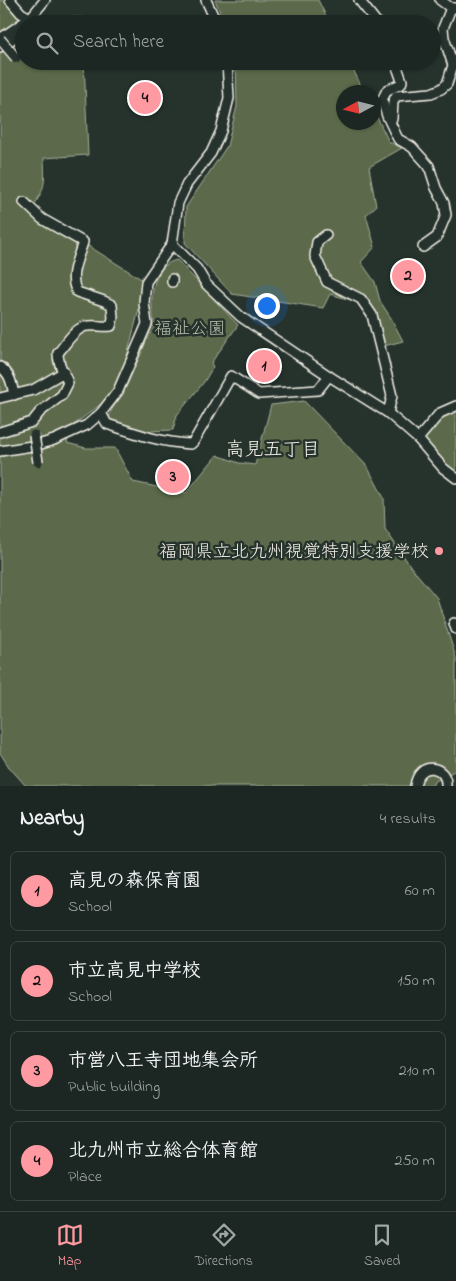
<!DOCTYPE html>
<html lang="en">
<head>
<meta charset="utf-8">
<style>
  :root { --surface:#1c2622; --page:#29322f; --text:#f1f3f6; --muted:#a0a5a5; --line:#3a4340; --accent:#ff9aa2 }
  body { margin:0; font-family:"Indie Flower","Klee One",sans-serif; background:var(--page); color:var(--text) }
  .compass { position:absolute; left:336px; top:85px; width:45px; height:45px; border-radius:50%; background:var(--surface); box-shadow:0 1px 4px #0004; rotate:263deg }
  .you { position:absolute; left:266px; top:305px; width:18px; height:18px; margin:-12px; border:4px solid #fff; border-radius:50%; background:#1a73e8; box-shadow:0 0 0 8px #1a73e833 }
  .badge { display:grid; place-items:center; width:32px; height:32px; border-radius:50%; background:var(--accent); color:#111; font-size:16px; font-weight:700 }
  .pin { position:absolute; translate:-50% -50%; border:2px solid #fff; box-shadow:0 1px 5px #0006 }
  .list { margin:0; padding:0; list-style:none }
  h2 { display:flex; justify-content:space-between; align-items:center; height:65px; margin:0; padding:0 20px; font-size:21px }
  h2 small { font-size:16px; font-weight:400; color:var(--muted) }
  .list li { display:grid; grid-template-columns:32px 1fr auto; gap:15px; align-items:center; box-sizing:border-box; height:80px; margin:0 10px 10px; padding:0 10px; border:1px solid var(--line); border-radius:8px }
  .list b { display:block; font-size:19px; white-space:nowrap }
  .list p { margin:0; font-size:16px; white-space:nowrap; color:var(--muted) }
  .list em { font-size:16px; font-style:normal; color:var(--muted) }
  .icon { flex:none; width:28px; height:28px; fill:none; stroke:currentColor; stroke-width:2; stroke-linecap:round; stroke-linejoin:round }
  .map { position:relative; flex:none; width:456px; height:786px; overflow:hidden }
  .search { position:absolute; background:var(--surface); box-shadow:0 1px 4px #0004; left:15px; right:15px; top:15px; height:55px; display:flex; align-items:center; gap:12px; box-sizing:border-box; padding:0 18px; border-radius:28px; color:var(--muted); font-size:19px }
  .sheet { height:425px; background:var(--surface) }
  nav { display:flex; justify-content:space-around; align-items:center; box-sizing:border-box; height:70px; border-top:1px solid var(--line); background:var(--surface); font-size:14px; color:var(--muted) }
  nav a { display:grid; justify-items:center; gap:2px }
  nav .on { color:var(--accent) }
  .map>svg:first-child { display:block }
  .green { fill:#5c6a4c; stroke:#a8ae9a }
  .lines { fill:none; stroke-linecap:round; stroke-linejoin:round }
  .minor-casing { stroke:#f4f1e8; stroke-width:12 }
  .minor { stroke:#26332d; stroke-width:9 }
  .minor-bridge-casing { stroke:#f4f1e8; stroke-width:12; stroke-linecap:butt }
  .minor-bridge { stroke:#26332d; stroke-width:9 }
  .poi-dot { fill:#ff9aa2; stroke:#26332d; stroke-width:2 }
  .labels { text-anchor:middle; stroke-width:5; stroke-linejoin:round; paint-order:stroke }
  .park-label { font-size:18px; fill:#b7bbaa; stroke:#26332d }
  .poi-label { font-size:18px; fill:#f4f1e8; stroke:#26332d; text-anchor:end }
  .neighbourhood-label { font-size:19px; fill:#f4f1e8; stroke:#26332d }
</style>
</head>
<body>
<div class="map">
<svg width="456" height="786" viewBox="0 0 456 786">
  <rect width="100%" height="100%" fill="#26332d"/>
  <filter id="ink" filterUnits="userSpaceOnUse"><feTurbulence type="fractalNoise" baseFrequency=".02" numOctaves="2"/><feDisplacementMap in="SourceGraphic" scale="10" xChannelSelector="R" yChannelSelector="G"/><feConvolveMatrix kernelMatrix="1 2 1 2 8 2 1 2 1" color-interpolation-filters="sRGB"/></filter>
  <g filter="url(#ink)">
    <g class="green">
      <path d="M0,0H13L16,6L38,18L82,17V24H24V61H84L88,155L44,158C45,185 46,187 31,210L146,282L118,391L71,427L67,443L86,448H115L133,482L186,493L217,455L239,463L255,465L271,405L304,401L367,466L384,498L385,529L411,567L437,598L456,658V770L434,782L432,786H26L9,767L0,753Z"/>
      <polygon points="215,0 318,0 330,24 225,24"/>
      <polygon points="236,61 349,61 364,92 344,92 344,122 374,122 374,111 389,142 402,148 369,167 376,206 366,215 375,247 361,262 375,282 380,301 391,318 403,341 384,346 358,302 330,294 323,308 232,294 185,243 186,207 227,146 237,106"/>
      <path d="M177,260L238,325L211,363L213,367L204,382L177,415L173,430L150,431L149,433L109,420C109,409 118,403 123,393C133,372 144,348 152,326C155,320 152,313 152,307C151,289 156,264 177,260Z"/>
      <polygon points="456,410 456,475 424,440 424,436 443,414"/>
    </g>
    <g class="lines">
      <defs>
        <g id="minor">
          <polyline points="10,0 21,13 30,18"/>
          <polyline points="206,0 217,24"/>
          <polyline points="359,0 378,24"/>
          <polyline points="440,0 451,8 456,8"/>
          <polyline points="27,22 45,0"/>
          <polyline points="0,39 30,18"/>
          <polyline points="0,47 11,40 22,29"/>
          <polyline points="395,61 402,81 401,84 387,90 382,100 387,116 398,139 412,147 429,166 436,188 444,203 446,215 437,237 423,247"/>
          <polyline points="392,119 393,102 396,96 431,93 441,89 447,84 453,65 444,38 443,28 451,8"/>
          <polyline points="326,235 317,242 315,256 327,282 361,299 372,315 392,396 388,413"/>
          <polyline points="172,244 197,269 206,284 241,317 329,376 388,413 418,439 443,468 456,478"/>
          <polyline points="172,279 172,282"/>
          <path d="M0,367C10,373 12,384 14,395"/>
          <polyline points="0,398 33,390 64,372"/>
          <path d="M101,413L107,424C134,433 162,443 191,444L194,441L231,376L259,394L318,390L329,376"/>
          <path d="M0,432L32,422L40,412L62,395L68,383C64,372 58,366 58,353C65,345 73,331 83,327C89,324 102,327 111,326L113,318L112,305L104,301L77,292C68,276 78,259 83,242L42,219L24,202"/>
          <polyline points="418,439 440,413 456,406"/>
          <polyline points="0,451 38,445 54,440 87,425 101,413 118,391 147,324 144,303 146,282 172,244 178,203 187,184 211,153 221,131 229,98 227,61"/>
          <polyline points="454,623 456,629"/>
          <path d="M415,786C419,759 448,766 446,786"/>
        </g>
      </defs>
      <use href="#minor" class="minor-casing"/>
      <use href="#minor" class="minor"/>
      <defs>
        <g id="minor-bridge">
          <polyline points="0,39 16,58"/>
          <polyline points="34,435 38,462"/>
        </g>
      </defs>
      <use href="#minor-bridge" class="minor-bridge-casing"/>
      <use href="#minor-bridge" class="minor-bridge"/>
    </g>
  </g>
  <circle class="poi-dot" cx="439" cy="551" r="5"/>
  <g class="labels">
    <g class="park-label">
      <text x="190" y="334">福祉公園</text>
    </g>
    <g class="poi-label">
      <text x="429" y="557">福岡県立北九州視覚特別支援学校</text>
    </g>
    <g class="neighbourhood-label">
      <text x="273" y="455">高見五丁目</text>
    </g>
  </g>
</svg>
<svg class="compass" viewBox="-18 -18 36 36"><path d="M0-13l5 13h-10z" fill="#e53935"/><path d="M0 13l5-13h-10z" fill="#a0a5a5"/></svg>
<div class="you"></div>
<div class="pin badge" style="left:264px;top:366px">1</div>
<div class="pin badge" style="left:408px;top:276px">2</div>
<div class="pin badge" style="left:173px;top:477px">3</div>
<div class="pin badge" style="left:145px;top:98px">4</div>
<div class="search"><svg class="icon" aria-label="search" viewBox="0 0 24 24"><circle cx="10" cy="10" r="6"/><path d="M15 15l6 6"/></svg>Search here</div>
</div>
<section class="sheet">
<h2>Nearby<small>4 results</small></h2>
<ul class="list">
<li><span class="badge">1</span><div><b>高見の森保育園</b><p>School</p></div><em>60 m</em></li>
<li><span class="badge">2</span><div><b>市立高見中学校</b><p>School</p></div><em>150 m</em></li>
<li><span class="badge">3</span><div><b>市営八王寺団地集会所</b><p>Public building</p></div><em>210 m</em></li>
<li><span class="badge">4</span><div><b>北九州市立総合体育館</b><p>Place</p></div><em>250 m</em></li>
</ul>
</section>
<nav>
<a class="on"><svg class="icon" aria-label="map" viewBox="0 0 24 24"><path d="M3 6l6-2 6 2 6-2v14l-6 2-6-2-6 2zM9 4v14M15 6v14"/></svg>Map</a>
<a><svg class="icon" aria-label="directions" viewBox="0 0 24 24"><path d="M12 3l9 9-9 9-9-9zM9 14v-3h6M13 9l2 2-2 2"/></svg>Directions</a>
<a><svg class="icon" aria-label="saved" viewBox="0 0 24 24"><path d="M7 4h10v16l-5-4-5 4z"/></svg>Saved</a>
</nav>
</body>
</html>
